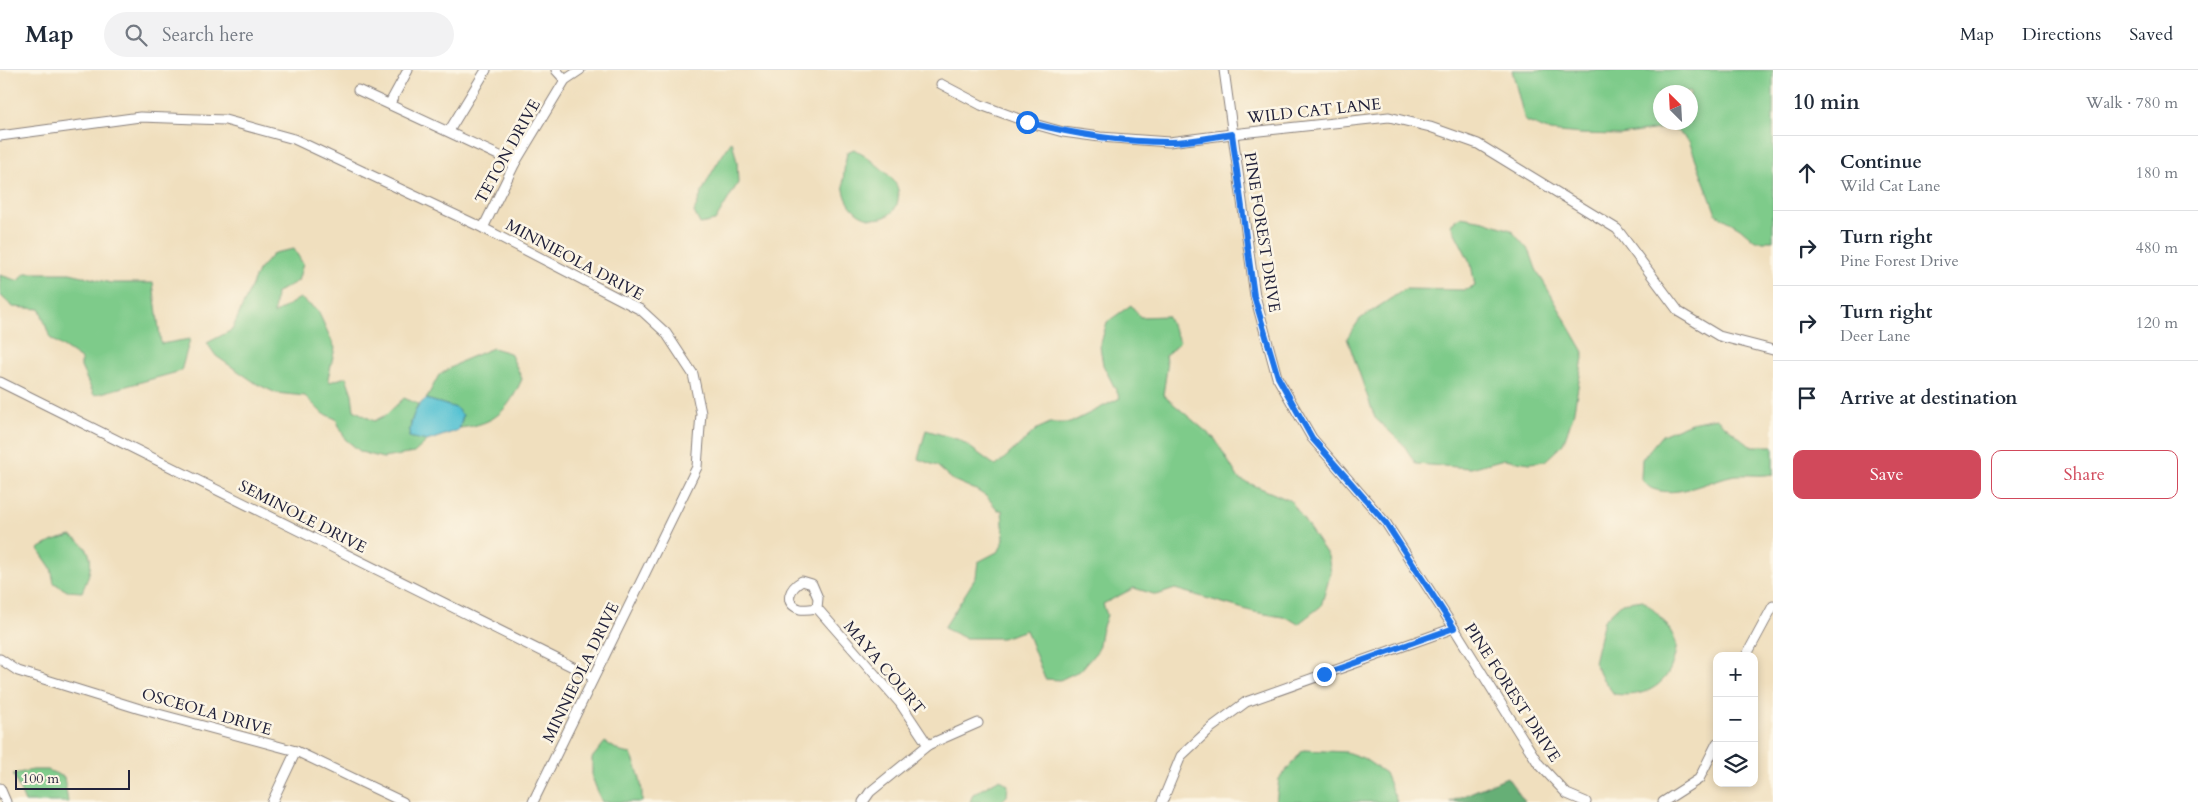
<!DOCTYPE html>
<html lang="en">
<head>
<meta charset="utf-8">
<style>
  :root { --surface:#fff; --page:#f2f2f3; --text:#1f2937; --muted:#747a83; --line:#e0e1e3; --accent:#d1495b }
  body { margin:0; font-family:Cardo,serif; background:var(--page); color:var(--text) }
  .controls { position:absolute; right:15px; bottom:15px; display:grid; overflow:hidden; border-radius:10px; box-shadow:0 2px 8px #0003 }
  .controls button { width:45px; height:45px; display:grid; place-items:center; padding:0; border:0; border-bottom:1px solid var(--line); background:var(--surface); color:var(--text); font:25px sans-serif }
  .compass { position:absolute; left:1653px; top:15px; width:45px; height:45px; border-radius:50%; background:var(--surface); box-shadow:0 2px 8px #0003; rotate:336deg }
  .scale { position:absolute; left:15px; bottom:12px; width:115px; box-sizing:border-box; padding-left:5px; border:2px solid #22223b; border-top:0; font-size:14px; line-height:18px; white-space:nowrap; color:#22223b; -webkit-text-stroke:4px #fcf5e5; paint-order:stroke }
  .stop { position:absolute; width:15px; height:15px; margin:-11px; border:4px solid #1a73e8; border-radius:50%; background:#fff }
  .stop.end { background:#1a73e8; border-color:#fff; box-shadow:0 1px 5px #0008 }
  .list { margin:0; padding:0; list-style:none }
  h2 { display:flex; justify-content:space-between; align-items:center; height:65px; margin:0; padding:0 20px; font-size:21px }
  h2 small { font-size:16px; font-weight:400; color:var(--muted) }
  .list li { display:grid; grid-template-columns:32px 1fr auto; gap:15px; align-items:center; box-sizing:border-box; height:75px; padding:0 20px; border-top:1px solid var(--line) }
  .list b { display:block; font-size:19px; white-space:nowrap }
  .list p { margin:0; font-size:16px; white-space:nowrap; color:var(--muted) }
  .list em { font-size:16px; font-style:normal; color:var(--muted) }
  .actions { display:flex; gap:10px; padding:15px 20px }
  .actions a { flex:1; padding:11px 0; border:1px solid var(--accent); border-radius:10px; text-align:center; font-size:18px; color:var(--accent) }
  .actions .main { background:var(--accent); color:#fff }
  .icon { flex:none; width:28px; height:28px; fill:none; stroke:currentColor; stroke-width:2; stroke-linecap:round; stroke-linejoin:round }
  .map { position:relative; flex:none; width:1773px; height:732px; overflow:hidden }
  header { display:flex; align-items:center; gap:30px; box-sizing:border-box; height:70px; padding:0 25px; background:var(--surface); border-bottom:1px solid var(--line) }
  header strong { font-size:24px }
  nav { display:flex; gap:28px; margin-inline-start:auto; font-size:18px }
  .search { width:350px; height:45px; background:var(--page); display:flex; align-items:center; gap:12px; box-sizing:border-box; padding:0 18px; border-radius:28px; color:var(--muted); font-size:19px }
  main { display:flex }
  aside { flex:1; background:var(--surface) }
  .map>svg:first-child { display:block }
  .green { fill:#7ecb8a; stroke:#507662; fill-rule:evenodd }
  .forest { fill:#66af76; stroke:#446858 }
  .water { fill:#57c2d3; stroke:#3c7287 }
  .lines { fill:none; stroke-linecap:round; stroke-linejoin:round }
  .minor-casing { stroke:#89807c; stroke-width:11 }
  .minor { stroke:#fff; stroke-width:9 }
  .route { stroke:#1a73e8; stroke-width:6 }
  .labels { text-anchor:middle; stroke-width:5; stroke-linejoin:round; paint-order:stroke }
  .street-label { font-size:16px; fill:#22223b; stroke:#fcf5e5 }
</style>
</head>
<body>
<header>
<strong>Map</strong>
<div class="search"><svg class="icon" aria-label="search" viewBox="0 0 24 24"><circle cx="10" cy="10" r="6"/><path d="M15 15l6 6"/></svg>Search here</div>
<nav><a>Map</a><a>Directions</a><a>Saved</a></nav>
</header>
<main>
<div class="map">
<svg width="1773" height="732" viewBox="0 0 1773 732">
  <rect width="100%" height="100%" fill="#fcf5e5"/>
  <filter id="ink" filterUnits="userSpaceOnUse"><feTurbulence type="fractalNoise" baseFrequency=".02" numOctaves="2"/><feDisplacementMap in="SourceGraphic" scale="10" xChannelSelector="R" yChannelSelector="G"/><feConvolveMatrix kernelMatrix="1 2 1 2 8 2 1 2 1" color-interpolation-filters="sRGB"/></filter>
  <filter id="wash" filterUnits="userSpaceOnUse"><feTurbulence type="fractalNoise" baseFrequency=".0096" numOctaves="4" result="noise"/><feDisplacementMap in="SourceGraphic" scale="20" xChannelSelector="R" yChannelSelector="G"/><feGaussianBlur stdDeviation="1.12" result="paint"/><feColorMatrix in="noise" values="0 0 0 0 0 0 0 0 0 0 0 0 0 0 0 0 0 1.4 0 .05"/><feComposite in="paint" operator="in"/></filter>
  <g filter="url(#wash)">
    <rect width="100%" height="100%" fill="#f0dfbe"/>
    <g class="green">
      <path d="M1512,0H1773V171H1755L1740,158L1716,144L1689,71L1672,57L1620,65L1580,64L1550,61L1525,51ZM1660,22H1690V52H1660Z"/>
      <path d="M732,71L737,92L738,113L715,151L700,154L694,142C705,113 714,97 732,71Z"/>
      <path d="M854,79C865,86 896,106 898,120C903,157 854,158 845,124C841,112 845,95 847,82Z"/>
      <polygon points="1461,147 1484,151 1511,160 1530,182 1536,199 1584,282 1573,346 1563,374 1545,391 1530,393 1504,389 1471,398 1416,394 1403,374 1375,348 1347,268 1360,249 1405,219 1466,220 1475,216 1471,194 1451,155 1455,150"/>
      <polygon points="294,179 303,194 298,211 276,223 274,244 300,228 318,241 335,278 328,308 330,312 346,307 352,324 354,340 374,351 386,345 404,328 418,334 411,352 409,367 427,371 414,383 383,388 361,382 345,369 336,349 322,343 305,326 276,323 257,314 216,286 207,273 232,260 258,201 274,183"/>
      <polygon points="25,203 70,203 111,213 153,213 161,274 190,269 181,301 94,325 81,297 81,289 50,268 40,239 13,237 0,225 0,205 19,211"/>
      <polygon points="1131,235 1140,247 1167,246 1180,272 1165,286 1167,298 1163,325 1215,369 1239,409 1291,431 1328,486 1331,502 1321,536 1298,554 1288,548 1254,542 1175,519 1157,525 1134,518 1103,534 1107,545 1101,562 1098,580 1081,600 1060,610 1045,609 1026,560 1002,568 965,568 944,558 976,507 978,492 999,481 1004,469 1002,440 998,440 987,427 976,420 953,410 937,396 918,389 926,360 960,370 996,396 1037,359 1050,353 1070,353 1120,328 1103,295 1100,276 1107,252"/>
      <path d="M493,278L510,283L522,309C508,341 495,354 460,358L463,345L456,338L426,329L439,305L464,290Z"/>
      <path d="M1716,348L1750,376H1773V404C1759,407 1742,403 1730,406C1706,412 1678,428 1653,419C1649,418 1644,412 1641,409L1642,389L1662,365L1691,353Z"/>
      <path d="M71,466C97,480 93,497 82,522L67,521L54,513L51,498L38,479L53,471Z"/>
      <path d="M1643,530C1657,543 1670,555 1676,573C1677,578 1675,584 1674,588C1667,618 1642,628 1614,624L1602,608L1594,592L1604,550L1622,533Z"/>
      <path d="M605,672L621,682L631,684C638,700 643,714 642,732H602L601,730L592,707V688Z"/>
      <polygon points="1303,680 1346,682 1363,688 1385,703 1397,732 1276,732 1279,709"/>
      <polygon points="33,700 48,700 64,707 68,732 25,732 13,704"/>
      <polygon points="1000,709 1008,715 1007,726 1001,732 970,732 973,724"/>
    </g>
    <polygon class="forest" points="1507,707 1525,732 1449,732"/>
    <path class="water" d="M426,329L456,338L463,345L459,360L427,371L409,367C411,352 413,338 426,329Z"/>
  </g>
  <g filter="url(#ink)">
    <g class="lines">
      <defs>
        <g id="minor">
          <polyline points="556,0 565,10"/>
          <polyline points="1224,0 1255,226 1277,307 1312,368 1386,453 1454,558 1538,693 1567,724 1586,732"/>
          <polyline points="941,14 981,35 1027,52 1063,62 1100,67 1169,72 1232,64 1389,47 1430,57 1478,74 1617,159 1679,242 1719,266 1773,280"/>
          <polyline points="358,20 515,93"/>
          <polyline points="390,33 408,0"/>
          <polyline points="449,61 486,0"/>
          <polyline points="0,66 140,47 225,50 294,69 483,158 641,240 666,263 693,304 701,343 697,397 533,732"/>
          <polyline points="483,158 515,93 565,10 580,0"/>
          <polyline points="0,312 593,607"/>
          <path d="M817,538L818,528L812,514L802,511C790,518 782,533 800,539C805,540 811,539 817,538L900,633L928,675"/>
          <polyline points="1746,586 1773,536"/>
          <polyline points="0,589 18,601 140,639 296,681 403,732"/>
          <polyline points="0,718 6,732"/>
          <polyline points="272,732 296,681"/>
          <polyline points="863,732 870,722 928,675 978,653"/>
          <polyline points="1162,732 1181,686 1212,657 1246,632 1454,558"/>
          <polyline points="1663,732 1699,709 1717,673"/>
        </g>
      </defs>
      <use href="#minor" class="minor-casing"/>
      <use href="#minor" class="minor"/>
    </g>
  </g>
  <g class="lines" filter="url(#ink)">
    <path class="route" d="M1027,52C1073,64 1120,72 1167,72C1188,73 1211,67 1232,64L1254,226L1278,307L1312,368L1386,453L1454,558L1324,604"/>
  </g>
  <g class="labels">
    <g class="street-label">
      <text transform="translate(1314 40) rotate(-6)" y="6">WILD CAT LANE</text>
      <text transform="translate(507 81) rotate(-61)" y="6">TETON DRIVE</text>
      <text transform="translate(1263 162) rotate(81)" y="6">PINE FOREST DRIVE</text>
      <text transform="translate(575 189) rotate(28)" y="6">MINNIEOLA DRIVE</text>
      <text transform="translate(303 446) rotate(27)" y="6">SEMINOLE DRIVE</text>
      <text transform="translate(885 597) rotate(50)" y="6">MAYA COURT</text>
      <text transform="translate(580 602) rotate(-64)" y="6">MINNIEOLA DRIVE</text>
      <text transform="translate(1513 622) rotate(57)" y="6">PINE FOREST DRIVE</text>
      <text transform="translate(207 641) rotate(16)" y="6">OSCEOLA DRIVE</text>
    </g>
  </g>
</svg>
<div class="controls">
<button>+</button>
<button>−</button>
<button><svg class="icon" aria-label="layers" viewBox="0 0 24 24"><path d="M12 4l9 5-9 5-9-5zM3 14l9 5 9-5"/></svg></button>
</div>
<svg class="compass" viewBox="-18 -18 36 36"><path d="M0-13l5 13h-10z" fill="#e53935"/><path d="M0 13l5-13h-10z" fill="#747a83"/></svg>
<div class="scale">100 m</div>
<div class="stop" style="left:1027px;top:52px"></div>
<div class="stop end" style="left:1324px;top:604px"></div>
</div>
<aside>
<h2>10 min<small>Walk · 780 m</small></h2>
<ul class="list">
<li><svg class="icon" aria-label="ahead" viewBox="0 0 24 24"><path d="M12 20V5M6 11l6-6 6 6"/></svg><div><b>Continue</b><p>Wild Cat Lane</p></div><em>180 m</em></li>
<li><svg class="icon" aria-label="right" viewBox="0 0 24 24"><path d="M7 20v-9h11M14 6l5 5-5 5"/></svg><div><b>Turn right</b><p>Pine Forest Drive</p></div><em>480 m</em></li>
<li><svg class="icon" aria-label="right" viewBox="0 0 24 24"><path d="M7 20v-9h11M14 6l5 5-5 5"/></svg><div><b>Turn right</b><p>Deer Lane</p></div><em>120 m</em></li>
<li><svg class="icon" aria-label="arrive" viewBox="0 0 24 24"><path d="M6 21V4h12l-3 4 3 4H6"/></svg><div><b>Arrive at destination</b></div></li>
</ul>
<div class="actions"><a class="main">Save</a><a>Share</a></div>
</aside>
</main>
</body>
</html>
